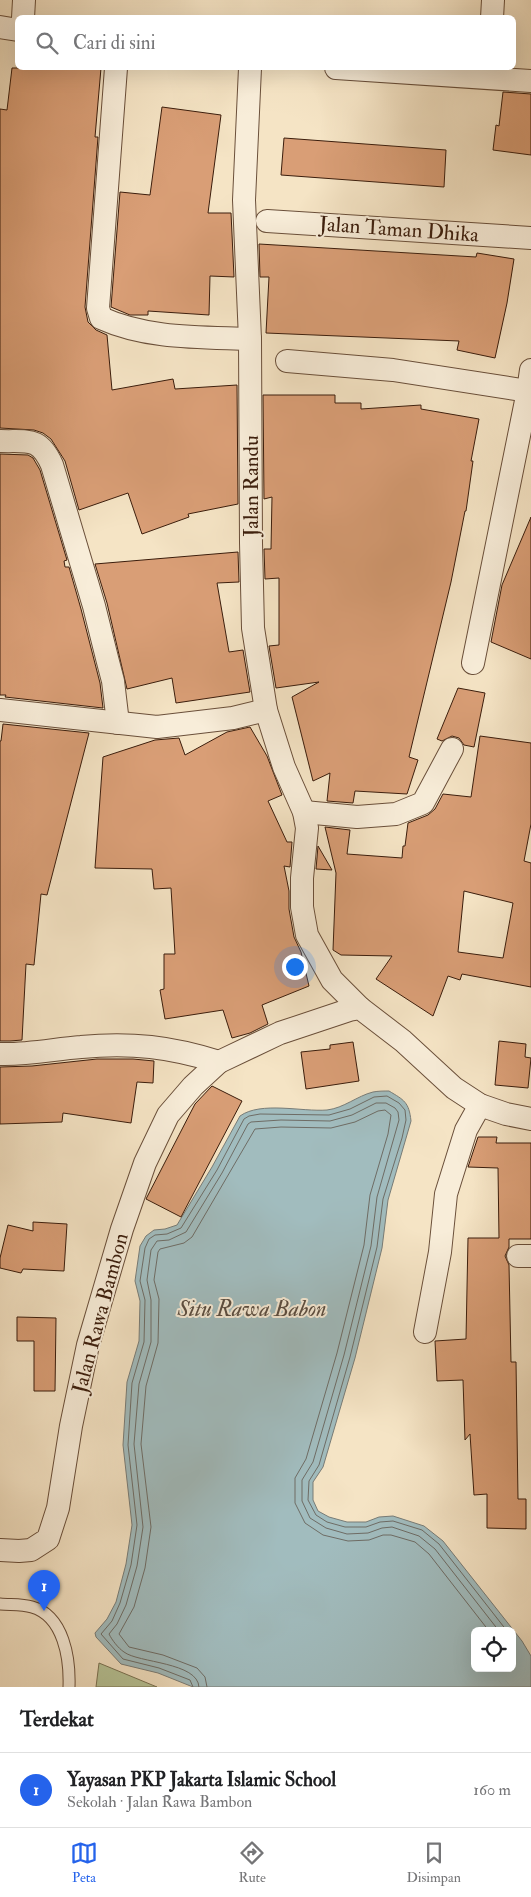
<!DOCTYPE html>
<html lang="id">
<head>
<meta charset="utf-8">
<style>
  :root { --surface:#fff; --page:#f6f6f6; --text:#202124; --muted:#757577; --line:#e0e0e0; --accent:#2563eb }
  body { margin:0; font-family:"IM FELL Double Pica",serif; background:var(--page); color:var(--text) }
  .controls { position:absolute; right:15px; bottom:15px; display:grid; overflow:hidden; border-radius:8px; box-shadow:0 5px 20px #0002 }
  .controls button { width:45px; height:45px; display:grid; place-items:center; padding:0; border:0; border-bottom:1px solid var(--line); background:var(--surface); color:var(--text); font:25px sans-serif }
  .you { position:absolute; left:294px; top:966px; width:18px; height:18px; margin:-12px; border:4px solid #fff; border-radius:50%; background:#1a73e8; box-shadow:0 0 0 8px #1a73e833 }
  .badge { display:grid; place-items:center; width:32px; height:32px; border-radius:50%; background:var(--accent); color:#fff; font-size:16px; font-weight:700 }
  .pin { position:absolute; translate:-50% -41px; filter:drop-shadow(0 1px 2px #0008) }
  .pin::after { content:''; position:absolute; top:26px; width:18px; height:15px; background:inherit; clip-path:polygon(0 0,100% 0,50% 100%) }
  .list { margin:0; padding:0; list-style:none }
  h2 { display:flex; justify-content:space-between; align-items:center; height:65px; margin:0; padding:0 20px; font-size:21px }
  h2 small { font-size:16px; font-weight:400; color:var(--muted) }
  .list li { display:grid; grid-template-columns:32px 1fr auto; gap:15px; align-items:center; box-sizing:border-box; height:75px; padding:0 20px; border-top:1px solid var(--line) }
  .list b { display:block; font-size:19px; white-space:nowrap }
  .list p { margin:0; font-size:16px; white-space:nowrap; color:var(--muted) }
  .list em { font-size:16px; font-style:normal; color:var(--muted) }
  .icon { flex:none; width:28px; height:28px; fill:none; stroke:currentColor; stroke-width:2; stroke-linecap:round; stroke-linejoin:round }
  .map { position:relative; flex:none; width:531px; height:1687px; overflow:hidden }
  .search { position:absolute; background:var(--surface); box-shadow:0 5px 20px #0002; left:15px; right:15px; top:15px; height:55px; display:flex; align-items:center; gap:12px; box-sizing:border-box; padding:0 18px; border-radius:8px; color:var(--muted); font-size:19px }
  .sheet { height:140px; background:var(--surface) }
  nav { display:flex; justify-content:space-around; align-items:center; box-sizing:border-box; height:70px; border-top:1px solid var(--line); background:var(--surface); font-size:14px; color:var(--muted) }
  nav a { display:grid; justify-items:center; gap:2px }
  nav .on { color:var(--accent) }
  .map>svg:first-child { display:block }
  .green { fill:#b7c598; stroke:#797152 }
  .water { fill:#a1bcbe; stroke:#787c77; fill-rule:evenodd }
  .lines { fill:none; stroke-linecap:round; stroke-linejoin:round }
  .shore { stroke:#6e6c65; stroke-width:1 }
  .building { fill:#d99e76; stroke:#3b1d0c; fill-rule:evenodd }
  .lane-casing { stroke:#6a4f3a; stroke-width:13 }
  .street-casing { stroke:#6a4f3a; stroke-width:24 }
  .lane { stroke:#f8edd9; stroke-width:11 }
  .street { stroke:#f8edd9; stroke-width:22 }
  .labels { text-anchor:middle; stroke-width:4; stroke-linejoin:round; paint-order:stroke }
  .street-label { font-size:21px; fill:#3b1d0c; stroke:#f8edd9 }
  .water-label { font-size:22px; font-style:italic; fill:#5a4d41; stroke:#f8edd9 }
</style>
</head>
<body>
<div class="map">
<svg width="531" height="1687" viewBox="0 0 531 1687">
  <rect width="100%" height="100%" fill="#f5e4c5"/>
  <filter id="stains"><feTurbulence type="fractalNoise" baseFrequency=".004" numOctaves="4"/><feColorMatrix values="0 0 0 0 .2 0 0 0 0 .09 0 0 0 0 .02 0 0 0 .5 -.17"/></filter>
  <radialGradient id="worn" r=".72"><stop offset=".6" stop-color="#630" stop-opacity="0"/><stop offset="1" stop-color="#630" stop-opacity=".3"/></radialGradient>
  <polygon class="green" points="99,1663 157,1687 96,1687"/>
  <path class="water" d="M389,1091C404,1100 409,1102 411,1121L388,1200L382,1248L355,1358L323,1467L313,1482V1500L318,1511L329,1517L347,1522H366L379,1517L393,1516L424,1526L443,1541L522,1641L531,1656V1687H193L158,1673L121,1664L96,1637L95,1633L107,1619L116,1602L126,1564L132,1525L123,1445L127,1382L139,1341L140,1301L135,1281L140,1246L146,1236L154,1230L165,1229L177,1225L212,1167L240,1116C261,1101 302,1112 327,1110C344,1108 357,1096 373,1092C378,1091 384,1091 389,1091ZM475,1631H512V1668H475Z"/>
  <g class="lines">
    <g class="shore">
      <polyline points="193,1687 190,1680 159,1668 123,1659 101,1634 112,1621 120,1603 131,1565 137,1525 128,1445 132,1383 144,1342 145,1300 140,1281 145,1248 149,1239 155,1235 167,1234 181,1228 217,1170 244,1119 249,1116 260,1114 329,1115 350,1109 374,1097 387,1096 399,1103 405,1110 406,1120 402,1138 383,1199 377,1247 350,1357 319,1465 309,1481 308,1500 316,1515 327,1522 345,1527 366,1527 380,1522 393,1521 422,1530 439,1544 507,1631"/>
      <path d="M199,1687C198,1662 138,1663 124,1652C118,1648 112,1640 109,1634L117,1624L126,1605L137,1566L143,1527L134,1444L139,1384L151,1342V1300L147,1280L151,1250L157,1241L169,1240L186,1232L222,1173L248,1124L251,1122L281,1120L330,1121L352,1115L376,1103H386L395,1108L398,1112L399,1120L377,1197L371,1246L344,1355L313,1462L302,1480V1501L310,1518L326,1528L347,1534L368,1533L382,1528L392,1527L419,1536L435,1549L499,1631"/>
      <polyline points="207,1687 205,1677 197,1668 163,1655 129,1647 119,1634 134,1607 145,1568 151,1527 141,1444 146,1386 158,1343 159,1299 154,1280 158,1252 160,1249 184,1243 192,1237 255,1129 281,1127 331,1128 355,1122 378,1111 385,1110 391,1115 388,1134 370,1195 364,1245 337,1353 306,1459 295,1478 295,1503 305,1523 323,1535 348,1541 369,1540 383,1535 391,1535 415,1542 429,1554 489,1631"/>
    </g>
  </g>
  <g class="building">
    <polygon points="12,68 101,68 95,137 98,137 85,307 88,322 96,330 107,335 112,390 173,379 175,389 237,385 238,504 188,514 189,517 142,534 128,493 79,510 65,461 51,439 43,433 34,430 0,428 0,109 7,110"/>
    <polygon points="503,92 531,94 531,155 493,150 496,125 499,126"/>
    <polygon points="162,107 221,115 208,213 231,213 234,277 210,276 209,315 148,311 148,315 130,315 111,307 120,192 150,195"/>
    <polygon points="284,138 446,150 444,187 281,175"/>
    <polygon points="259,244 476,257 477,253 514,259 507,303 495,358 457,350 459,341 266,333 269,277 260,277"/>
    <polygon points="263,395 335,395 335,403 361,403 361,409 421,405 421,409 479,419 471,461 473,461 466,511 465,511 451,582 409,757 418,760 407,794 355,791 353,803 327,801 330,773 313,781 292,697 319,682 276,688 269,646 279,645 279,578 265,579 264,549 271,549 272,497 264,499"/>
    <polygon points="0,454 28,455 33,458 40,470 67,560 64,561 65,567 69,567 81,609 100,683 103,708 5,697 6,695 0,695"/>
    <polygon points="531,517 531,659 491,642 502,585"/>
    <polygon points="238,552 239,582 217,583 229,652 243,650 250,692 176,703 172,678 127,689 107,603 95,564"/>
    <polygon points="458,688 485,693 474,747 464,745 459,738 452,736 442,741 437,739"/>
    <polygon points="3,724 89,733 47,895 41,894 34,965 26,964 22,1040 10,1041 0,1041 0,741 1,741"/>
    <polygon points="250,727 267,756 282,795 268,801 287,842 292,842 290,867 284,866 289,891 289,909 294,937 301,952 309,986 262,1005 268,1024 250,1033 232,1038 223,1010 165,1019 160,990 164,989 164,954 175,954 171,888 154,889 152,869 95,868 103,757 155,740 179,738 185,755 227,732"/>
    <path d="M480,736L531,743V824L524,861L531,863V987L462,974L460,980L448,976L433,1016L376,979L392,956L341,955L333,950L336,873L325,827L350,830L347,854L402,858L403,846H405L408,823L428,815L435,809L443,794L471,797ZM464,891L513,903L503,958L458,952Z"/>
    <polygon points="318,846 332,870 316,869"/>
    <polygon points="499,1041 526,1044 525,1057 531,1058 528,1088 495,1085"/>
    <polygon points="353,1042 359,1081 306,1089 301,1052 330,1049 330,1045"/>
    <polygon points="97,1059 133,1059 154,1061 153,1083 137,1082 131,1123 63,1113 62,1122 0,1124 0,1067 32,1066"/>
    <polygon points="212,1086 242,1101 181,1217 146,1199 195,1104"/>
    <polygon points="478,1137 497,1137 496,1143 531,1143 531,1239 509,1239 509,1247 505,1256 509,1265 511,1362 516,1362 518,1499 526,1499 526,1529 487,1528 487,1494 474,1495 470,1434 465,1440 463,1380 437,1381 435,1341 466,1339 468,1238 499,1238 498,1168 468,1167"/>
    <polygon points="33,1222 67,1224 64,1271 23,1269 21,1273 0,1268 0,1258 8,1225 33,1231"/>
    <polygon points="17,1317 56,1318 55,1391 34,1391 34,1341 17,1341"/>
  </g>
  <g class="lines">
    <defs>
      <path id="lane" d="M0,1604C10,1605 22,1604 32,1607C64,1616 70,1659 69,1687"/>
      <g id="street">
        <polyline points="23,18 24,0"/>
        <polyline points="492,18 493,0"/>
        <polyline points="0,27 18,30"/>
        <path d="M116,68L98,308L101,318C147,339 200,337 250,339L251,543L253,628L266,710L284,767L304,812L307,828L302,878V907L307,935L332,980L360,1008"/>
        <polyline points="250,68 244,200 250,339"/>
        <polyline points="336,68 531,81"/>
        <polyline points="267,221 531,238"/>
        <polyline points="287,361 393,370 528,391"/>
        <path d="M0,441C28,442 39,436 52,465L94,606L107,658L113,681L118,723"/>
        <polyline points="473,663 528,391 531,370"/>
        <polyline points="0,710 157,727 233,718 266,710"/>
        <polyline points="304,812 357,817 396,814 423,803 452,749"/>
        <path d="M0,1054C27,1055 55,1049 81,1047C131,1042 171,1047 219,1062"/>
        <polyline points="518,1256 531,1256"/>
        <polyline points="425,1332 440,1252 446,1194 466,1130 480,1105"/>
        <polyline points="0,1550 19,1551 31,1550 48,1539 58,1508 71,1426 88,1345 122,1229 145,1163 168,1115 193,1086 219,1062 280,1033 349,1010 360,1008 403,1041 454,1088 480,1105 506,1114 531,1119"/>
      </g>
    </defs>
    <use href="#lane" class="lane-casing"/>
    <use href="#street" class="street-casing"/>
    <use href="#lane" class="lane"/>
    <use href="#street" class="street"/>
  </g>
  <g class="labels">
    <g class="street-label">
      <text transform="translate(399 229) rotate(4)" y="7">Jalan Taman Dhika</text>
      <text transform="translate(251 486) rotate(-90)" y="7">Jalan Randu</text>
      <text transform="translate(100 1313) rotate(-75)" y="7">Jalan Rawa Bambon</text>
    </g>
    <g class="water-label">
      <text x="252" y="1316">Situ Rawa Babon</text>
    </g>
  </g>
  <rect width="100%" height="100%" filter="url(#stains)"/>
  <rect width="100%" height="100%" fill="url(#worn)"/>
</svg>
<div class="controls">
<button><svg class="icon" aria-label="locate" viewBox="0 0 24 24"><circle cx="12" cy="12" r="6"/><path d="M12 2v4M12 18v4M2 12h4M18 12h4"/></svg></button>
</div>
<div class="you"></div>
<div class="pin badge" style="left:44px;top:1611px">1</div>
<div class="search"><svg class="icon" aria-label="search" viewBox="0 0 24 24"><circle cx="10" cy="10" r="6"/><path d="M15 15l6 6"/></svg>Cari di sini</div>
</div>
<section class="sheet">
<h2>Terdekat<small></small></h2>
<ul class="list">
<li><span class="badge">1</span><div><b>Yayasan PKP Jakarta Islamic School</b><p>Sekolah · Jalan Rawa Bambon</p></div><em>160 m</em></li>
</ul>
</section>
<nav>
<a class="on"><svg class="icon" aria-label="map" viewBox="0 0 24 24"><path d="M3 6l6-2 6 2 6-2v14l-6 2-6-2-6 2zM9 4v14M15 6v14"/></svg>Peta</a>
<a><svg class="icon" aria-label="directions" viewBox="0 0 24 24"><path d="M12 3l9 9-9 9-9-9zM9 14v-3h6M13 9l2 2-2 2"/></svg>Rute</a>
<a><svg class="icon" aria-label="saved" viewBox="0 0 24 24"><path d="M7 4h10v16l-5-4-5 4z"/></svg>Disimpan</a>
</nav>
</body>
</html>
